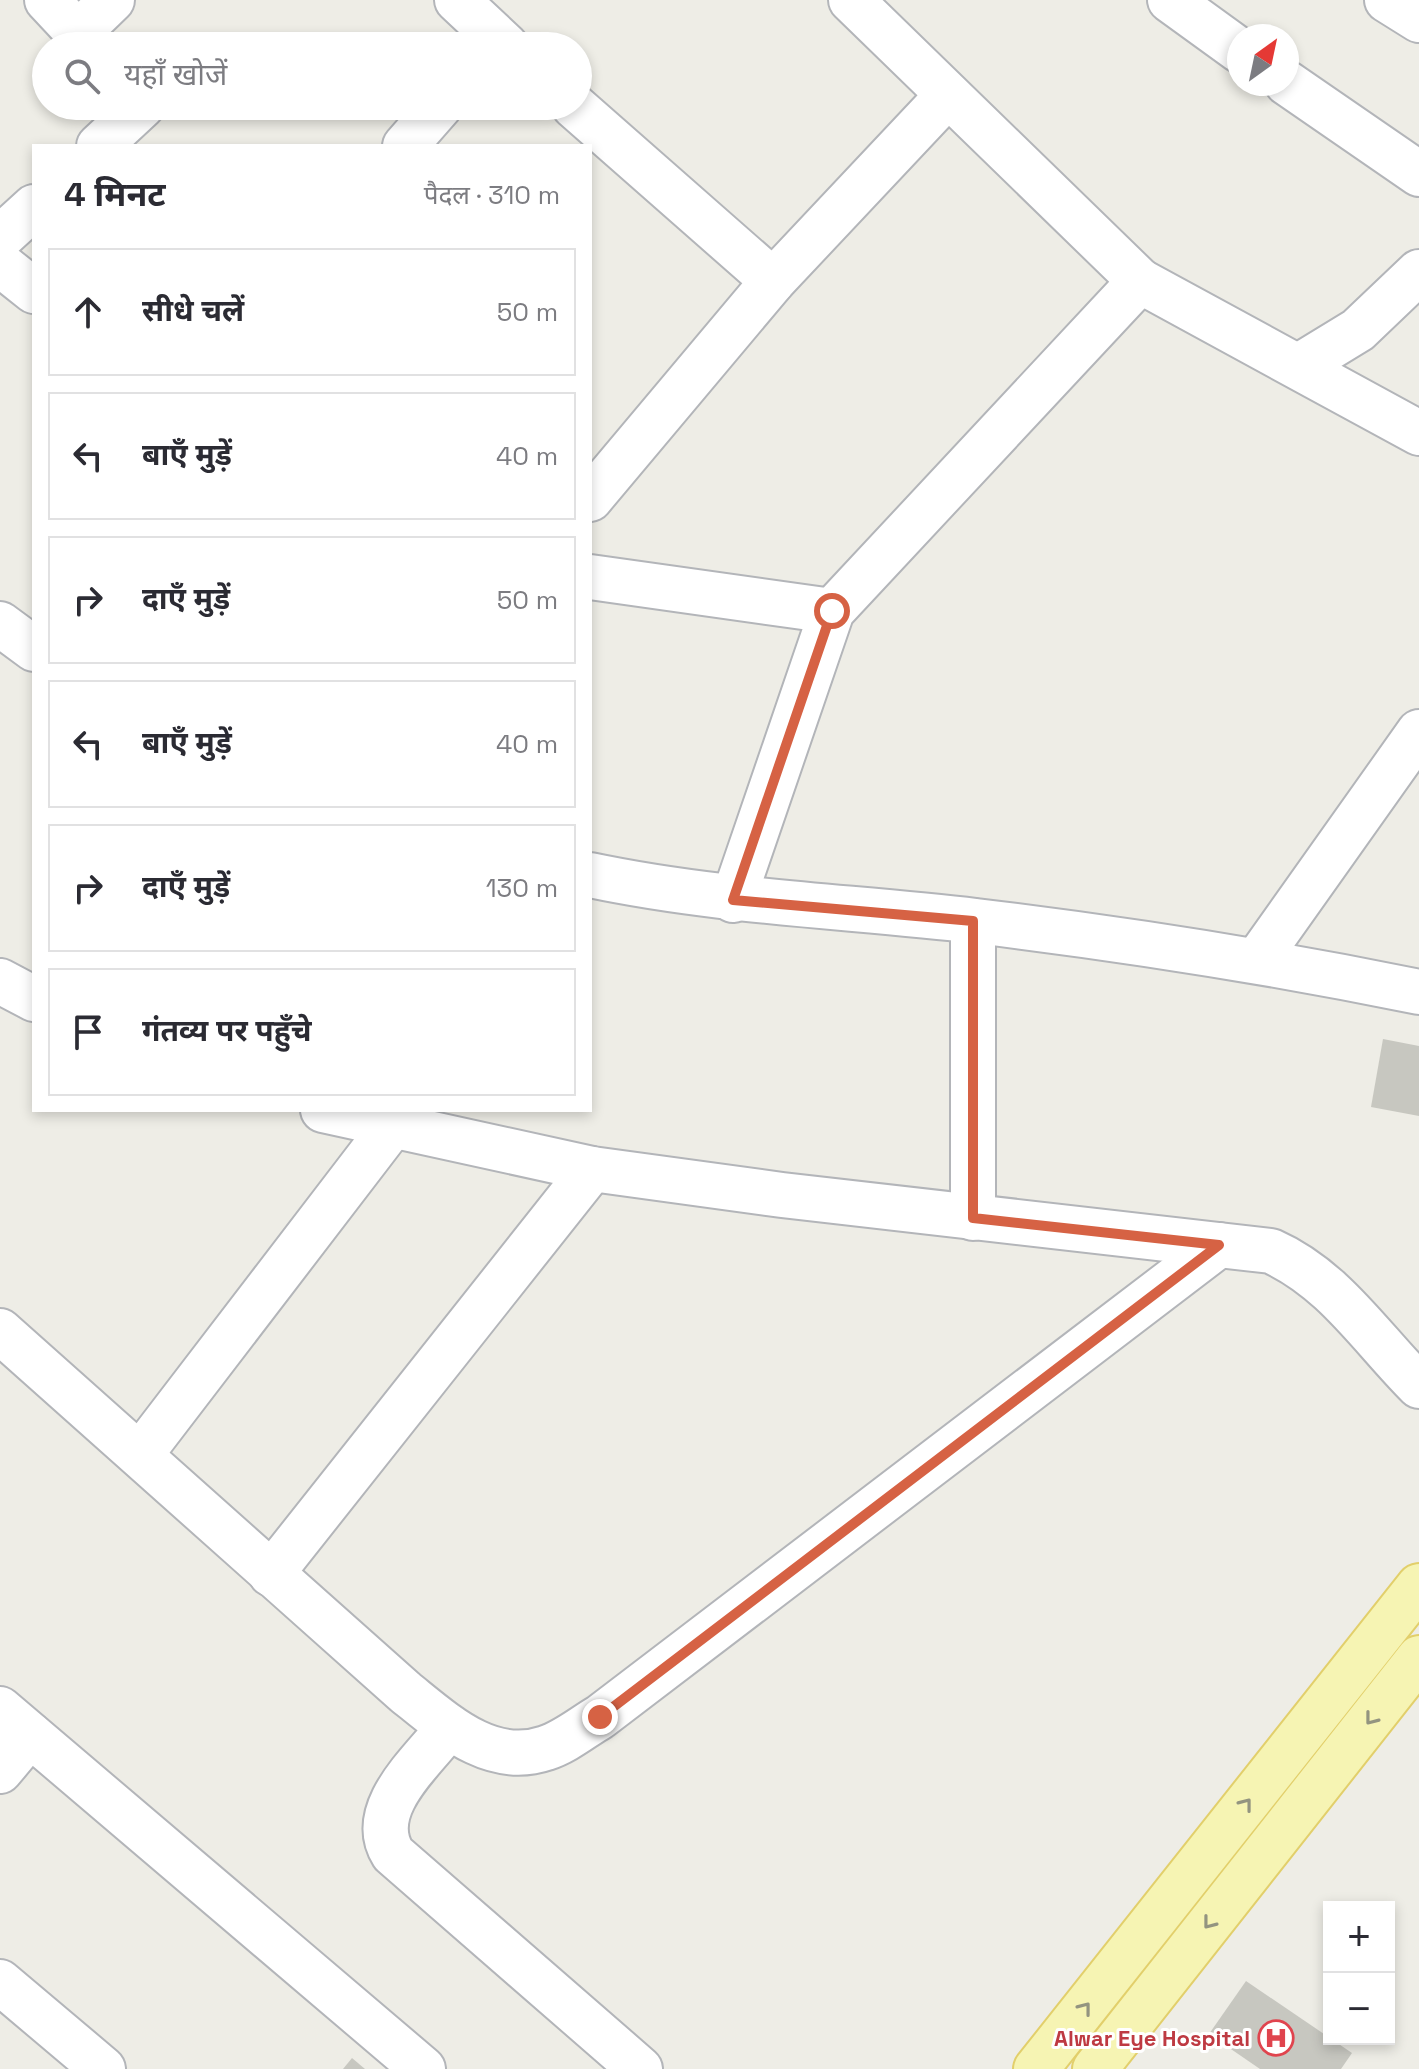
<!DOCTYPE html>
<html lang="hi">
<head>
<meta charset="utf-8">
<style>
  :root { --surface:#fff; --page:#f2f2f3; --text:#2b2b33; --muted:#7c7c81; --line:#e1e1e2 }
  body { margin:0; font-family:"Space Grotesk","Noto Sans Devanagari",sans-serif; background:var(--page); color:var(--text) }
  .controls { position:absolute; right:24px; bottom:24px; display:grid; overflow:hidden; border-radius:0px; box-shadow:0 4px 12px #0003 }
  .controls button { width:72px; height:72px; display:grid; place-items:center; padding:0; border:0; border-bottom:2px solid var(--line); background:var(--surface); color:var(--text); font:40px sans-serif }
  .compass { position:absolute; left:1227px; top:24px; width:72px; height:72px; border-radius:50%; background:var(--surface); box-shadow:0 4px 12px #0003; rotate:33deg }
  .stop { position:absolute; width:24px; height:24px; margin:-18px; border:6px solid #d66244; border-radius:50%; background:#fff }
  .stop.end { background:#d66244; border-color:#fff; box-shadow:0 2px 8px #0008 }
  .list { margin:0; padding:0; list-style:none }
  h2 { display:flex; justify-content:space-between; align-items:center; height:104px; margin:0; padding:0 32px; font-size:34px }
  h2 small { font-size:26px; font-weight:400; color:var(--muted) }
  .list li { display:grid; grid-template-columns:52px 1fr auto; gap:24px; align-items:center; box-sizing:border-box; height:128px; margin:0 16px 16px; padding:0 16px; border:2px solid var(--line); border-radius:0px }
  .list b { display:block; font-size:30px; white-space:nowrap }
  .list em { font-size:26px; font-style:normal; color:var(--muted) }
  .icon { flex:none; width:44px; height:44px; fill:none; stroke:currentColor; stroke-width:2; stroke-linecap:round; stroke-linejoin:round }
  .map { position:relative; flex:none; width:1419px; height:2069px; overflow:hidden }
  .search { position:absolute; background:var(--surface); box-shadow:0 4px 12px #0003; left:32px; top:32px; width:560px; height:88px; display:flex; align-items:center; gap:20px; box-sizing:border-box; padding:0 28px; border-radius:44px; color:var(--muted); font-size:30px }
  .panel { position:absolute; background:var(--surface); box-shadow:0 4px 12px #0003; left:32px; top:144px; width:560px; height:968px; border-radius:0px }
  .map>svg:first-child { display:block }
  .building { fill:#c7c7c0 }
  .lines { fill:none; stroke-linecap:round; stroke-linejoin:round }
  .minor-casing { stroke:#b3b5b9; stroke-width:48 }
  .major-casing { stroke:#e2cf6b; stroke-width:48 }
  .minor { stroke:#fff; stroke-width:44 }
  .major { stroke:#f6f4b3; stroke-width:44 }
  .oneway { stroke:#939480 }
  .route { stroke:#d66244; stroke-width:10 }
  .labels { text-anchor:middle; stroke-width:6; stroke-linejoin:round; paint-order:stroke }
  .health-label { font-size:22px; font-weight:bold; fill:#be3a42; stroke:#fff; text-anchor:end }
</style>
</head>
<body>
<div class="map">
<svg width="1419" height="2069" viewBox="0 0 1419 2069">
  <rect width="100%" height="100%" fill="#eeede6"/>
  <g class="building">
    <polygon points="1383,1039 1419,1046 1419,1116 1371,1107"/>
    <polygon points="1246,1981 1352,2053 1341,2069 1260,2069 1209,2034"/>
    <polygon points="352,2058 365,2069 343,2069"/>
  </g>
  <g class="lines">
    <defs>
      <g id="minor">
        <polyline points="47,0 90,46"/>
        <polyline points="457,0 506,46"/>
        <polyline points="1170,0 1239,50"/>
        <polyline points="1387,0 1419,20"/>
        <polyline points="78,33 112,0"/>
        <polyline points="1287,83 1419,174"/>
        <polyline points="574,106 773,281"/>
        <polyline points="99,146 142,106"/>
        <polyline points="405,146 440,106"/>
        <polyline points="0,238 34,207"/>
        <polyline points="0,264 34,291"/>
        <polyline points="1140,281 1419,433"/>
        <polyline points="1299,366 1358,330 1419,272"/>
        <polyline points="590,499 773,281 948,95"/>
        <polyline points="590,577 832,611"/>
        <polyline points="0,624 34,649"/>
        <path d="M590,875C718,902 847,906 976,921C1125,939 1272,962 1419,992"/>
        <polyline points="733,900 832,611 1140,281 851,0"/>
        <polyline points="973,921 973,1218"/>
        <polyline points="1258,959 1419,732"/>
        <polyline points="0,981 34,999"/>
        <path d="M323,1110L592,1169L782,1195L1271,1251C1334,1279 1371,1338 1419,1386"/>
        <path d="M0,1331L405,1692C446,1725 491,1767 546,1748C565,1742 583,1727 600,1717L1219,1245"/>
        <polyline points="140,1455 392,1126"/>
        <polyline points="271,1574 592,1169"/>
        <polyline points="0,1709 423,2069"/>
        <path d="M449,1727C423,1761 365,1809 393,1854L640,2069"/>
        <polyline points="0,1771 30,1735"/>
        <polyline points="0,1982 103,2069"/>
      </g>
      <g id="major">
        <polyline points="1036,2069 1419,1586"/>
        <polyline points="1095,2069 1419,1658"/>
      </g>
    </defs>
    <use href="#minor" class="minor-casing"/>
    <use href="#major" class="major-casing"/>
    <use href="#minor" class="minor"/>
    <use href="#major" class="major"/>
  </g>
  <defs><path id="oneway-chevron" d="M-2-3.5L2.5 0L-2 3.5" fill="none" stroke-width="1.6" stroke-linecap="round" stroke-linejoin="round" transform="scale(2)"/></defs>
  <g class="oneway">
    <use href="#oneway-chevron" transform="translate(1371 1719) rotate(128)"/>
    <use href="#oneway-chevron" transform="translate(1246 1804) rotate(-52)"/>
    <use href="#oneway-chevron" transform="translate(1209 1923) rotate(128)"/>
    <use href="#oneway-chevron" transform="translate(1085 2008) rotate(-52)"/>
  </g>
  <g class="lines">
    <polyline class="route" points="600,1717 1219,1245 973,1218 973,921 733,900 832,611"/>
  </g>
  <defs>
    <symbol id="hospital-ring" viewBox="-11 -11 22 22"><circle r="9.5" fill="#fff" stroke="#e0444e" stroke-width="1.5"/><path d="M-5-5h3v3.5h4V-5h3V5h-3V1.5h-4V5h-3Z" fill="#e0444e"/></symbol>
  </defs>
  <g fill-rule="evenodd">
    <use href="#hospital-ring" x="1256" y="2018" width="40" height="40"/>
  </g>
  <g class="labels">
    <g class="health-label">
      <text x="1250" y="2046">Alwar Eye Hospital</text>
    </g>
  </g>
</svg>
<div class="controls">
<button>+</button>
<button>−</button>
</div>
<svg class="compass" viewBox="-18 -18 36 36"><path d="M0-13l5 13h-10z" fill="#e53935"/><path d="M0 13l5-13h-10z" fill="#7c7c81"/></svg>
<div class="stop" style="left:832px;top:611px"></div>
<div class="stop end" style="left:600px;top:1717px"></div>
<div class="search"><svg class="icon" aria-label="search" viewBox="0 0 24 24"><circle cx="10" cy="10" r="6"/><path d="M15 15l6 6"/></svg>यहाँ खोजें</div>
<section class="panel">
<h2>4 मिनट<small>पैदल · 310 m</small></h2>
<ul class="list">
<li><svg class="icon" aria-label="ahead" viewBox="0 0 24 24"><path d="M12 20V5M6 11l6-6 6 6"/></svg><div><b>सीधे चलें</b></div><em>50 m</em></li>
<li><svg class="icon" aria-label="left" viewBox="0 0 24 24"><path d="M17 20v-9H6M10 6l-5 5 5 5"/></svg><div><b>बाएँ मुड़ें</b></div><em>40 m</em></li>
<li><svg class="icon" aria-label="right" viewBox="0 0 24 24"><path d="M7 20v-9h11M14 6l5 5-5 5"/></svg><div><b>दाएँ मुड़ें</b></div><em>50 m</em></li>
<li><svg class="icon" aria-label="left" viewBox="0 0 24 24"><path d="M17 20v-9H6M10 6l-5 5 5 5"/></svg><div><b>बाएँ मुड़ें</b></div><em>40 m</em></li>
<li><svg class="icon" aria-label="right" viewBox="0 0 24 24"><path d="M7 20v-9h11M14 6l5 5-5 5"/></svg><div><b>दाएँ मुड़ें</b></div><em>130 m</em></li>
<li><svg class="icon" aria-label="arrive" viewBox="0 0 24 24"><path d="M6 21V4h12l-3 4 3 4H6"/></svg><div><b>गंतव्य पर पहुँचे</b></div></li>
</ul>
</section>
</div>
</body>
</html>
